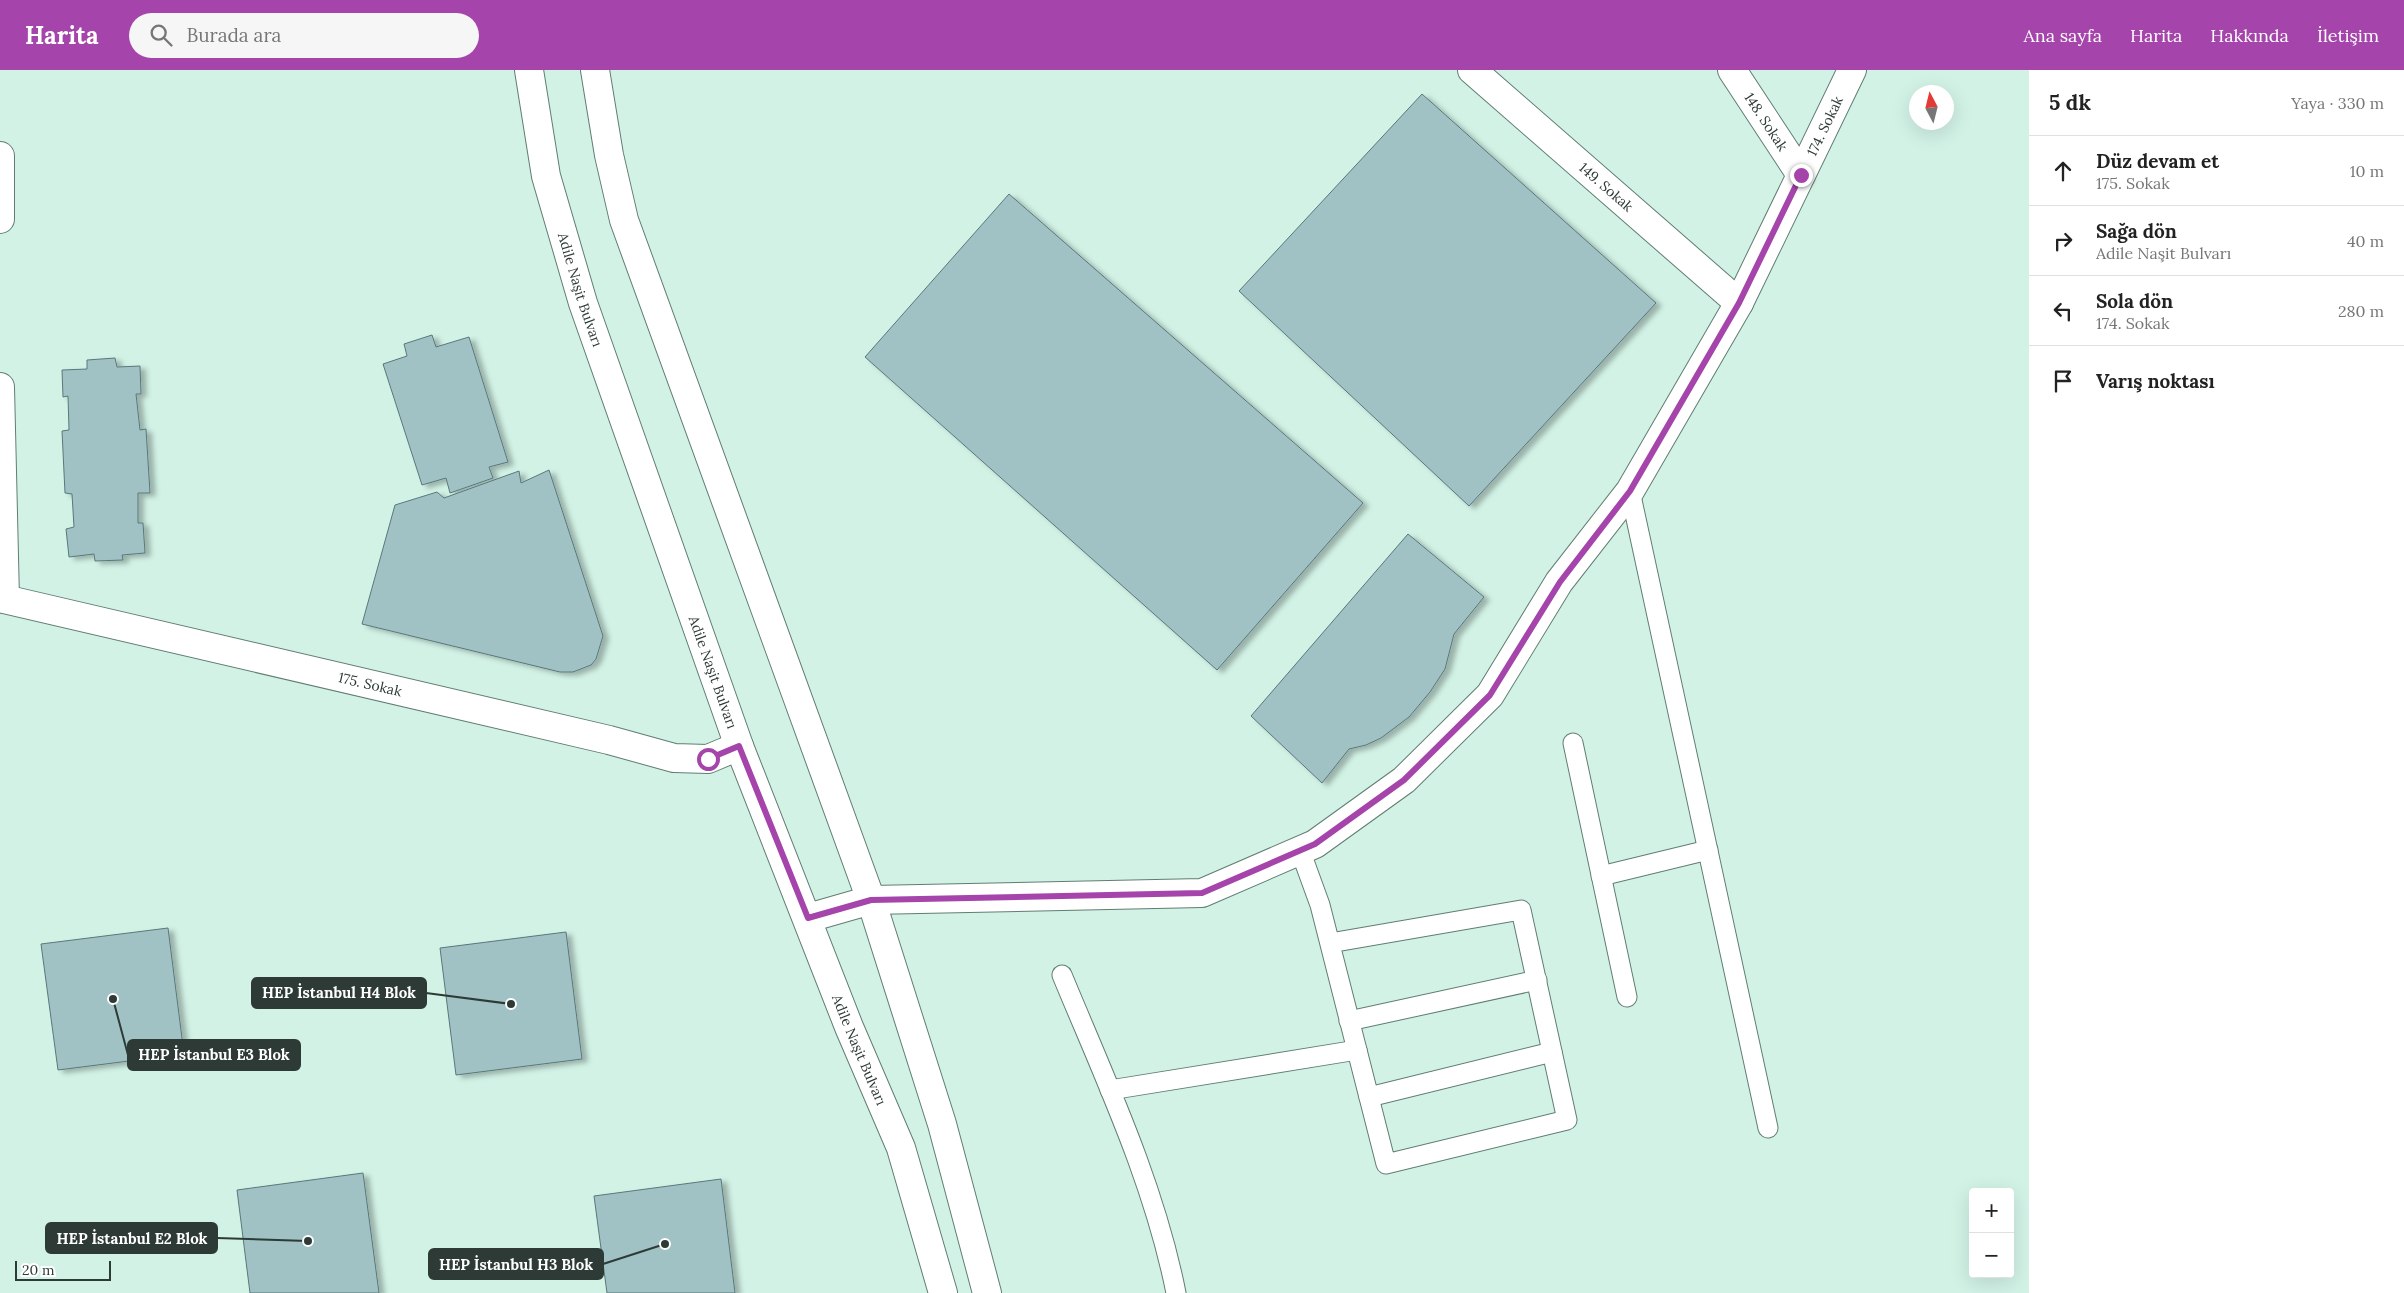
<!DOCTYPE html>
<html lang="tr">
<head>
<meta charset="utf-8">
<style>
  :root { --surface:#fff; --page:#f6f6f6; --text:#222; --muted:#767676; --line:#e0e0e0; --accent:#a544ab }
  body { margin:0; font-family:Lora,serif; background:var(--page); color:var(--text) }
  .controls { position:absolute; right:15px; bottom:15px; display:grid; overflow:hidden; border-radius:5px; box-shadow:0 5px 20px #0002 }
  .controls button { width:45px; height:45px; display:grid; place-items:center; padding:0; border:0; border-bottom:1px solid var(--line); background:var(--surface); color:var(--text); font:25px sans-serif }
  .compass { position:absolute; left:1909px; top:15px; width:45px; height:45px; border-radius:50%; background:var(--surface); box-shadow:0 5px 20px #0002; rotate:353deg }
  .scale { position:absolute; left:15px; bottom:12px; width:96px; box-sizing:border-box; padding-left:5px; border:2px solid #2e3a36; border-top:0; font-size:14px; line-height:18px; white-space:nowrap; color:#2e3a36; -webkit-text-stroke:4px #fff; paint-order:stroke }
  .stop { position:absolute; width:15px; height:15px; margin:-11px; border:4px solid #a544ab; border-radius:50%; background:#fff }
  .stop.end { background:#a544ab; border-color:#fff; box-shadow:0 1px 5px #0008 }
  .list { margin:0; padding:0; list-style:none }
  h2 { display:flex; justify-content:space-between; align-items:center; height:65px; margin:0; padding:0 20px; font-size:21px }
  h2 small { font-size:16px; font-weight:400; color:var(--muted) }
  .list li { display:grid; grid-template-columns:32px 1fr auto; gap:15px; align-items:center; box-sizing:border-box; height:70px; padding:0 20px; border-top:1px solid var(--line) }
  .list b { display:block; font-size:19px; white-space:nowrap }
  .list p { margin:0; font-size:16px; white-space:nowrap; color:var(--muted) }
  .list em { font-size:16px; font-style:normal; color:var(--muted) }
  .icon { flex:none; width:28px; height:28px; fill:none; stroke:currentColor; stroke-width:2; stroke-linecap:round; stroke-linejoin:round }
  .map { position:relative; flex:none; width:2029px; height:1223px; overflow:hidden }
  header { display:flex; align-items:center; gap:30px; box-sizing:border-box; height:70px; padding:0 25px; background:var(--accent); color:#fff }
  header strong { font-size:24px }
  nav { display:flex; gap:28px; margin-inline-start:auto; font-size:18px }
  .search { width:350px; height:45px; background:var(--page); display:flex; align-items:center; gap:12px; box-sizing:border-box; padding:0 18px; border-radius:28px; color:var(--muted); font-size:19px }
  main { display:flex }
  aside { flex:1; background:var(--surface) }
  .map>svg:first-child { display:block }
  .building { fill:#a0c2c5; stroke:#59787a; filter:url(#shadow) }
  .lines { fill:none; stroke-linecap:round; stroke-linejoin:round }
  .service-casing { stroke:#617d73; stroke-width:21 }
  .minor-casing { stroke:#617d73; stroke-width:30 }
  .secondary-casing { stroke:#617d73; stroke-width:30 }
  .service { stroke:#fff; stroke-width:19 }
  .minor { stroke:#fff; stroke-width:28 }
  .secondary { stroke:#fff; stroke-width:28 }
  .route { stroke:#a544ab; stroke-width:6 }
  .labels { text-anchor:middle; stroke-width:4; stroke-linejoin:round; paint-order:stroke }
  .street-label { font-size:14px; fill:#2e3a36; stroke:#fff }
  .leader { fill:none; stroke:#2e3a36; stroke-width:2 }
  .callout-dot { fill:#2e3a36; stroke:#fff; stroke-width:2 }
  .callout { fill:#2e3a36; stroke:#2e3a36; stroke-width:2 }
  .callout-label { font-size:15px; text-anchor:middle; font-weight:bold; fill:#fff }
</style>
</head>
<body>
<header>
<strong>Harita</strong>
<div class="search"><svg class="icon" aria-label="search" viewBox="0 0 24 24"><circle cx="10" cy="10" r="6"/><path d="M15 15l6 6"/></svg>Burada ara</div>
<nav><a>Ana sayfa</a><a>Harita</a><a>Hakkında</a><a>İletişim</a></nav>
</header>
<main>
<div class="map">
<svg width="2029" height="1223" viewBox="0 0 2029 1223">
  <defs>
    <filter id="shadow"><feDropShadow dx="5.5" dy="3" stdDeviation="2.5" flood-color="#0004"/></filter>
  </defs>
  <rect width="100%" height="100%" fill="#d2f2e6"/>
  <g class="building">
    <polygon points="1422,24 1656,233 1469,436 1239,221"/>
    <polygon points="1009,124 1363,433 1217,600 865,287"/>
    <polygon points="432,265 436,277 469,267 508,392 489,397 493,408 450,423 446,408 422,415 383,294 407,286 404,274"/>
    <polygon points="115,288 117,297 140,296 141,324 136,324 140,360 146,359 150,423 138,423 138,453 143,453 145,483 122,485 123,490 95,491 94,484 69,487 66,459 74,457 72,424 65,423 62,361 69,360 68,326 63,327 62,300 87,299 87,290"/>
    <polygon points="549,400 603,566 596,589 591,595 573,602 560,602 362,554 395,435 437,422 444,428 519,401 521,413"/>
    <polygon points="1408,464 1484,527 1454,564 1445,599 1430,622 1409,647 1381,668 1366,675 1349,679 1322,713 1251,646"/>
    <polygon points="168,858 184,984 58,1000 41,874"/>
    <polygon points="566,862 582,989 456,1005 440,878"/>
    <polygon points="363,1103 379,1223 250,1223 237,1120"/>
    <polygon points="721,1109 735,1223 607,1223 594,1126"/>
  </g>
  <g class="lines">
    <defs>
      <g id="service">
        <polyline points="1630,421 1768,1058"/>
        <polyline points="1573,673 1627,927"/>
        <polyline points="1300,780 1320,835 1386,1094 1567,1050 1521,840 1330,873"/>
        <polyline points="1601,806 1708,780"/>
        <path d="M1062,905C1105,1009 1154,1112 1176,1223"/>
        <polyline points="1349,951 1537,910"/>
        <polyline points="1110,1020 1357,980"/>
        <polyline points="1369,1027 1552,982"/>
      </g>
      <g id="minor">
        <path id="s1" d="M1472,0L1739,233"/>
        <path id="s2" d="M1732,0L1801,105"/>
        <polyline points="0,86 0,149"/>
        <polyline points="0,317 5,529"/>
        <path id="s3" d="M0,528L609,670L674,688L708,689L739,676"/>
        <path id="s4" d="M808,848L871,830L1202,823L1315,774L1404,710L1490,625L1559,512L1630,421L1739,233L1852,0"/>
      </g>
      <g id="secondary">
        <path id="s5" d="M529,0L546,106L583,233L739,676L849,957L901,1078L943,1223"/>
        <polyline points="595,0 609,85 624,150 871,830 942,1054 987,1223"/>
      </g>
    </defs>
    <use href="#service" class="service-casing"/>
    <use href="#minor" class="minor-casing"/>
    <use href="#secondary" class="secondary-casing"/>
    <use href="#service" class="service"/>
    <use href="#minor" class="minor"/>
    <use href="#secondary" class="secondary"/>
  </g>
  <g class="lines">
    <polyline class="route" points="708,689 739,676 808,848 871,830 1202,823 1315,774 1404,710 1490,625 1560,512 1630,421 1739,233 1801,105"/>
  </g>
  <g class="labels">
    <g class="street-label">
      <text dy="5" stroke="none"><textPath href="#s2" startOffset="62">148. Sokak</textPath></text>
      <text dy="5" stroke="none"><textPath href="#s4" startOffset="1412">174. Sokak</textPath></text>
      <text dy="5" stroke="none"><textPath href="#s1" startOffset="178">149. Sokak</textPath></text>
      <text dy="5" stroke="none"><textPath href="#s5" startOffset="226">Adile Naşit Bulvarı</textPath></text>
      <text dy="5" stroke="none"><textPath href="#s5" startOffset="631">Adile Naşit Bulvarı</textPath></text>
      <text dy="5" stroke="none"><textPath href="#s3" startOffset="380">175. Sokak</textPath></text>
      <text dy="5" stroke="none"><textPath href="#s5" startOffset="1036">Adile Naşit Bulvarı</textPath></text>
    </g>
  </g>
  <path class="leader" d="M511 934L426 923M113 929L128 985M308 1171L217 1168M665 1174L603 1194"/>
  <g class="callout-dot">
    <circle cx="511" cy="934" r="5"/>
    <circle cx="113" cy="929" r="5"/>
    <circle cx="308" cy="1171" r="5"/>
    <circle cx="665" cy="1174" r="5"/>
  </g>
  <g class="callout">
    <rect x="252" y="908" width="174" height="30" rx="5"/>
    <rect x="128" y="970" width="172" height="30" rx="5"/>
    <rect x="46" y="1153" width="171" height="30" rx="5"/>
    <rect x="429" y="1179" width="174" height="30" rx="5"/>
  </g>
  <g class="callout-label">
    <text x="339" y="928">HEP İstanbul H4 Blok</text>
    <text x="214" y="990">HEP İstanbul E3 Blok</text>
    <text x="132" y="1174">HEP İstanbul E2 Blok</text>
    <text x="516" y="1200">HEP İstanbul H3 Blok</text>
  </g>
</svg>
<div class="controls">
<button>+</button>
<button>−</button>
</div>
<svg class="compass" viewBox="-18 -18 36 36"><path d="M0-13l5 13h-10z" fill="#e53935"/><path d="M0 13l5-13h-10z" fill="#767676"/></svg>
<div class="scale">20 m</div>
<div class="stop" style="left:708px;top:689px"></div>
<div class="stop end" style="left:1801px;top:105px"></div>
</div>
<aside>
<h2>5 dk<small>Yaya · 330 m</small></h2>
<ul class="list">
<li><svg class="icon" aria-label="ahead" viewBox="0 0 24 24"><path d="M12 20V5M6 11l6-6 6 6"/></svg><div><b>Düz devam et</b><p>175. Sokak</p></div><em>10 m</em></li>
<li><svg class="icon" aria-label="right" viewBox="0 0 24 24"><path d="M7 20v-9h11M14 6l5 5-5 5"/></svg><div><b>Sağa dön</b><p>Adile Naşit Bulvarı</p></div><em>40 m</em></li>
<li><svg class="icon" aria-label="left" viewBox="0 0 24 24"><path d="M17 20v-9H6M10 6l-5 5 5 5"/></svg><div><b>Sola dön</b><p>174. Sokak</p></div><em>280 m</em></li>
<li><svg class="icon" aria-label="arrive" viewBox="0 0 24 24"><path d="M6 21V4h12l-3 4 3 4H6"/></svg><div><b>Varış noktası</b></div></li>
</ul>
</aside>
</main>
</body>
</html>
